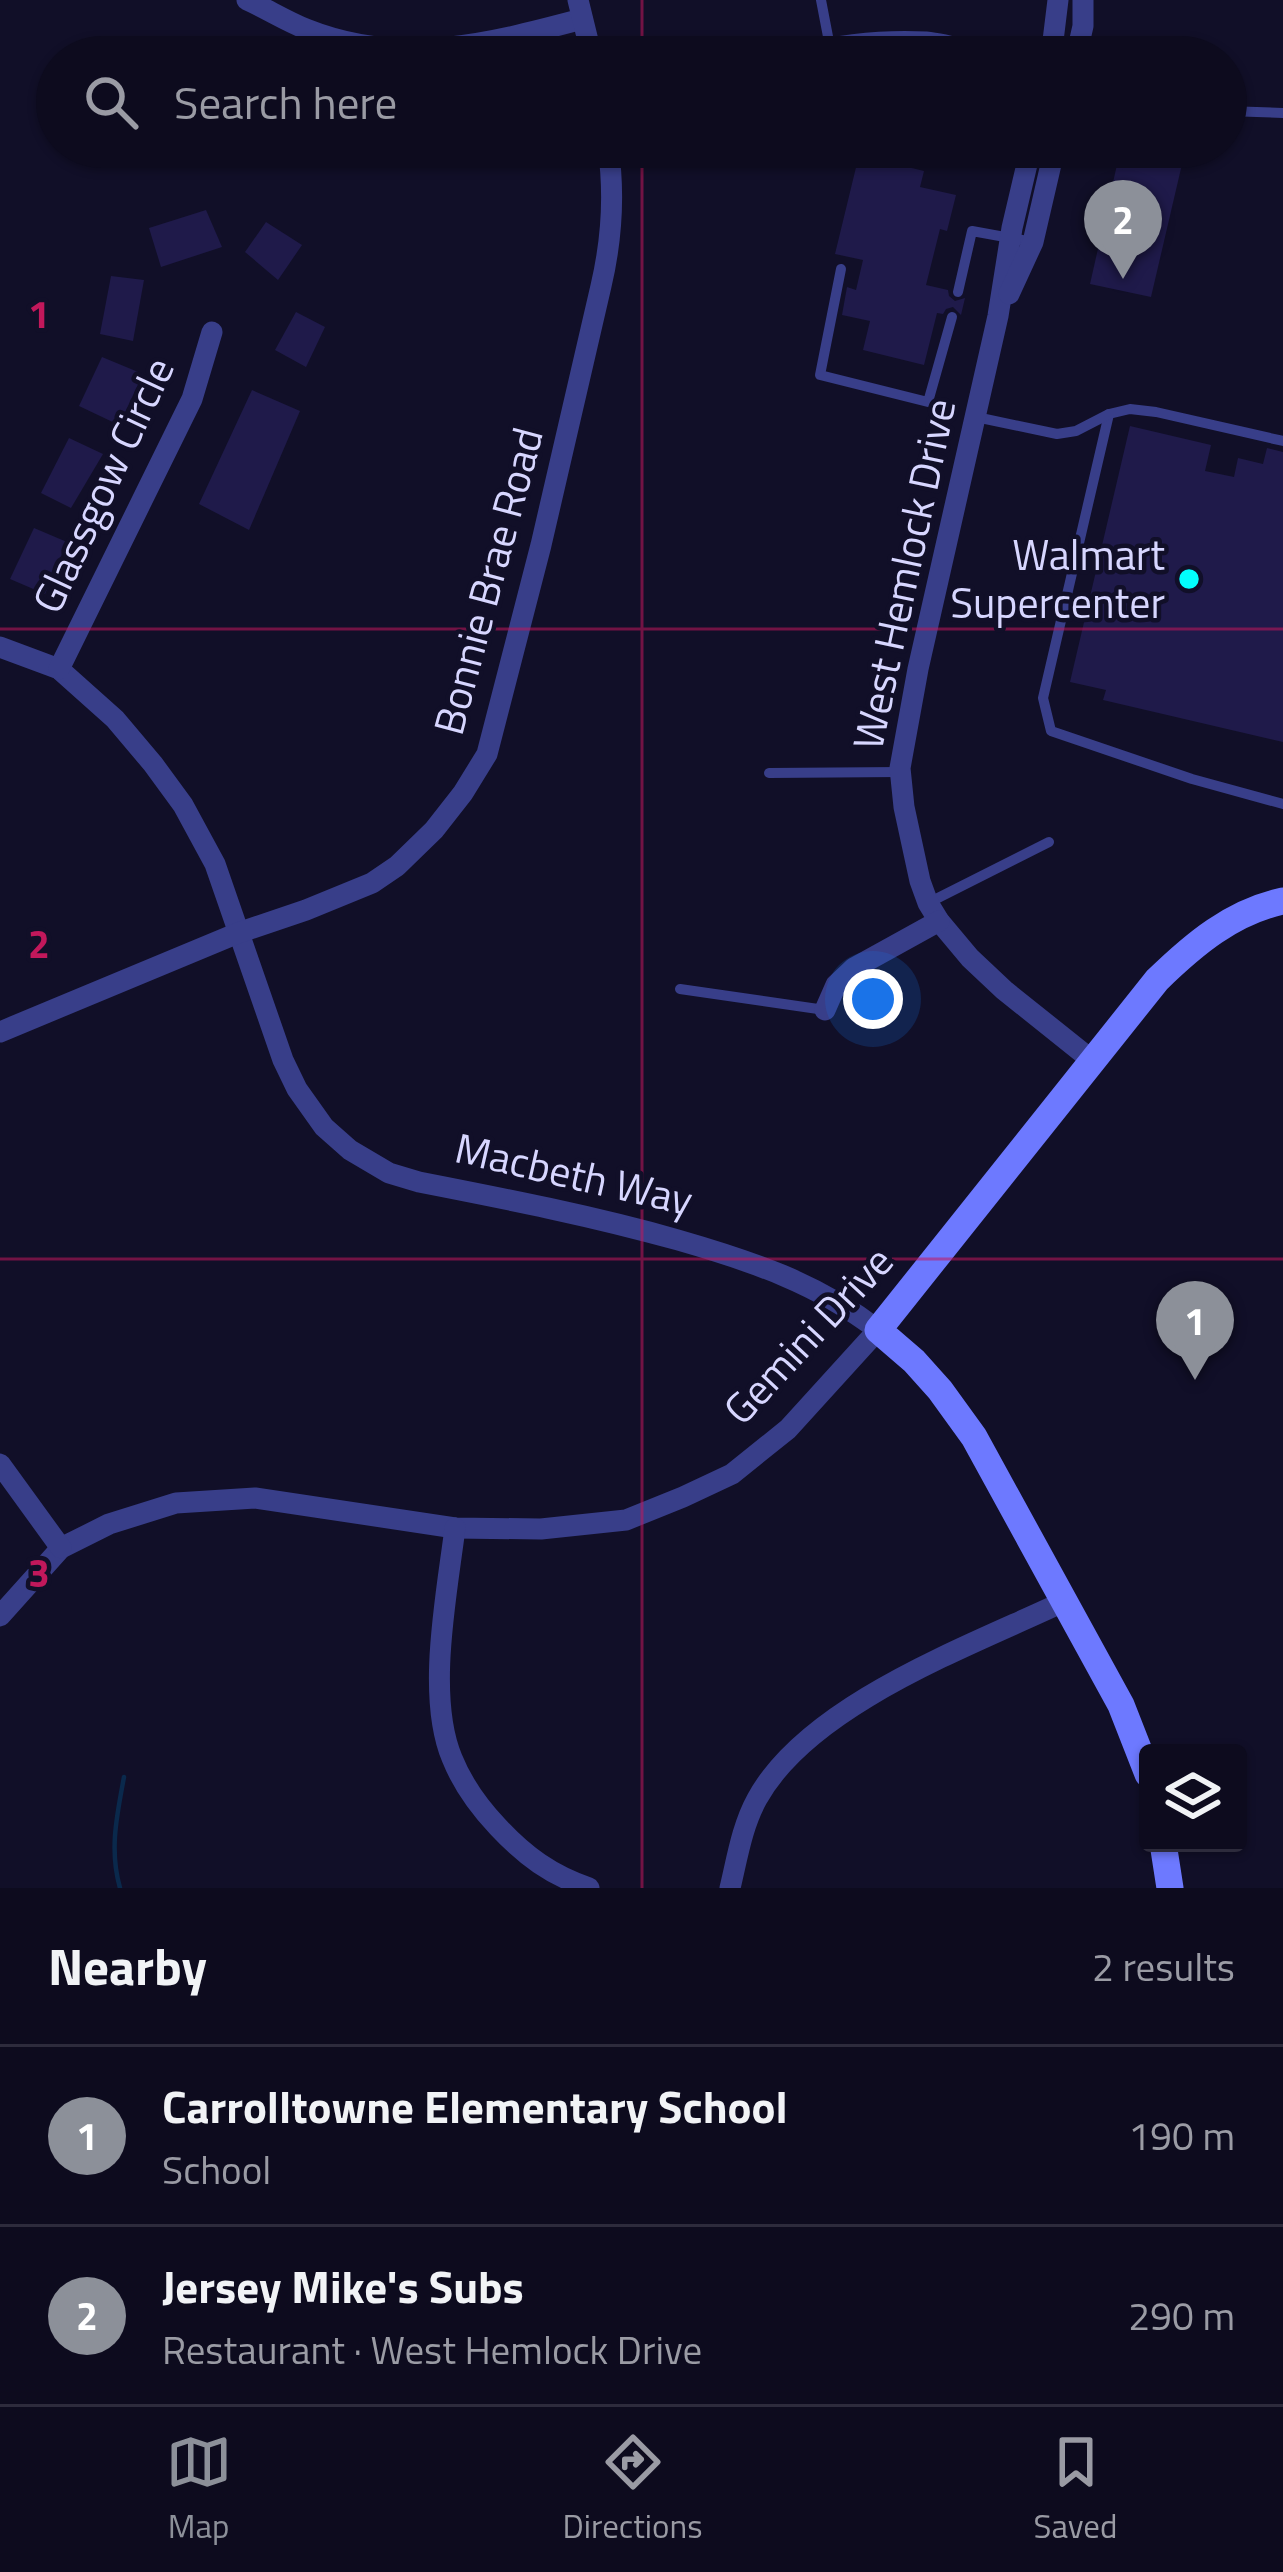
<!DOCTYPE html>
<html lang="en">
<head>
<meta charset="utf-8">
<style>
  :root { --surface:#0d0b1e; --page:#1b192b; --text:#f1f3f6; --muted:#9a9ba4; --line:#2d2b3c; --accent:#8c9099 }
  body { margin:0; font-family:"Titillium Web",sans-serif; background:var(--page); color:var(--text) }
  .controls { position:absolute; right:36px; bottom:36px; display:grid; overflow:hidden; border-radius:12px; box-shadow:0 3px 9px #0004 }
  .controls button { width:108px; height:108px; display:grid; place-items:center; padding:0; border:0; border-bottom:3px solid var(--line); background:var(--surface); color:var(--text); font:60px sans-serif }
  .you { position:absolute; left:873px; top:999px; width:42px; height:42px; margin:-30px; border:9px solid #fff; border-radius:50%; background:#1a73e8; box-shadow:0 0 0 18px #1a73e833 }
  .badge { display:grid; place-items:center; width:78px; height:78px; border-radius:50%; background:var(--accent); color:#fff; font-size:39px; font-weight:700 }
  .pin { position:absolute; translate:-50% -99px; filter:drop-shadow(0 3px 6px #0008) }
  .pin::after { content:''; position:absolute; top:63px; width:42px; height:36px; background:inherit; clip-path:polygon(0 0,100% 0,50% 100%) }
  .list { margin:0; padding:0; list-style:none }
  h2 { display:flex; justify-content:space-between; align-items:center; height:156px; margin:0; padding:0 48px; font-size:51px }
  h2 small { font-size:39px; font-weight:400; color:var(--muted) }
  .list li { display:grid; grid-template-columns:78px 1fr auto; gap:36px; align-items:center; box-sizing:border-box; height:180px; padding:0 48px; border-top:3px solid var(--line) }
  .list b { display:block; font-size:45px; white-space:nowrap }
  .list p { margin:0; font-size:39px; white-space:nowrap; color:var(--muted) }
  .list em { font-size:39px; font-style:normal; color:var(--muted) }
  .icon { flex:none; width:66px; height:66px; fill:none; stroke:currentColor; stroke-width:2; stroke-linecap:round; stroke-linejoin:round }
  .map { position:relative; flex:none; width:1283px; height:1888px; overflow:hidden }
  .search { position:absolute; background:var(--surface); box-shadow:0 3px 9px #0004; left:36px; right:36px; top:36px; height:132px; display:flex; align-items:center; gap:30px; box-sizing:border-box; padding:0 42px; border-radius:66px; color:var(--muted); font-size:45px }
  .sheet { height:516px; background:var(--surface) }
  nav { display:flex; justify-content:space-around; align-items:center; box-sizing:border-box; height:168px; border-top:3px solid var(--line); background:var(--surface); font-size:33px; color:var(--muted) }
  nav a { display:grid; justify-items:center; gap:6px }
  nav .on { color:var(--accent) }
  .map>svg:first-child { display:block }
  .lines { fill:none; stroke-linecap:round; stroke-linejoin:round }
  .stream { stroke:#0a294c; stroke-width:4.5 }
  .building { fill:#1f1a4a }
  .lane { stroke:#383e89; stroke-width:10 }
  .street { stroke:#383e89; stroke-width:21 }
  .secondary { stroke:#6d79ff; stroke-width:27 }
  .grid { fill:none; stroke:#c2185b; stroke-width:3; stroke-opacity:0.55 }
  .poi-dot { fill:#02fffd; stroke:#110f28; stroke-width:4.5 }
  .labels { text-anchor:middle; stroke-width:9; stroke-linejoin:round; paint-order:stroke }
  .street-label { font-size:42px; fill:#d7d6ff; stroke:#110f28 }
  .poi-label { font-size:42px; fill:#d7d6ff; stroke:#110f28; text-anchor:end }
  .grid-label { font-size:39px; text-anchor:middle; font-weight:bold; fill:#c2185b; stroke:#110f28; stroke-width:9; stroke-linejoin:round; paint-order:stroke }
</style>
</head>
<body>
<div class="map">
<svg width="1283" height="1888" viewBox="0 0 1283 1888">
  <rect width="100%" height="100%" fill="#110f28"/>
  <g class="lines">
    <path class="stream" d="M120,1888C109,1850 117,1815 124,1777"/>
  </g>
  <g class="building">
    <polygon points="1121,147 1186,147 1151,297 1090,284"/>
    <polygon points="859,155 924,171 920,187 956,195 947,231 940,229 926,285 948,290 949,296 955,301 965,298 961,315 953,307 946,309 943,314 937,313 924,365 863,350 870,321 842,315 847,287 856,290 863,260 835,254"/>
    <polygon points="206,210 222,247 161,267 149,228"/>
    <polygon points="266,222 302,245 278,280 245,252"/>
    <polygon points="111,276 144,280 133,341 100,334"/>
    <polygon points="296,312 325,327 306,367 275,350"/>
    <polygon points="102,357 143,374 119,425 79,406"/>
    <polygon points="252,390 300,411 249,530 199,504"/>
    <polygon points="1130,426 1211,445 1205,471 1234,477 1238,458 1263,464 1267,448 1283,452 1283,742 1103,700 1106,690 1070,682"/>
    <polygon points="69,438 103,454 71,508 41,493"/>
    <polygon points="34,528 67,542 45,594 10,579"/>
  </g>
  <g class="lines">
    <g class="lane">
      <polyline points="821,0 830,47"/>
      <polyline points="1226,111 1283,113"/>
      <polyline points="841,269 820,375 928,402 952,317"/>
      <polyline points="958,292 972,231 1033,242"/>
      <polyline points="1109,414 1043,698 1051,731 1192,779 1283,804"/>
      <polyline points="976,417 1057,434 1076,431 1109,414 1130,409 1156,412 1283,441"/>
      <polyline points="769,773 900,772"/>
      <polyline points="928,903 1049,842"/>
      <polyline points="680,989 825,1010"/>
    </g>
    <g class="street">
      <path d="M247,0C267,9 286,21 306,29C401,67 488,44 582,19"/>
      <polyline points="578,0 592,57"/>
      <path d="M782,57C831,47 875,39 926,42C948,44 970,52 992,57"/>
      <polyline points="1051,57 1058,0"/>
      <polyline points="1076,57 1083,26 1083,0"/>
      <polyline points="1031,147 1012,228 998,316 918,669 900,768 904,807 920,881 928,903 939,921 970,958 1004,990 1094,1062"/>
      <polyline points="1009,294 1033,242 1055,147"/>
      <path d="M0,647L59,669L115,719L153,764L183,805L215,864L283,1060L297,1089L324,1127L350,1150L389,1173L419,1182C506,1199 593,1216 678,1240C751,1261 817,1283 878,1330L788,1429L732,1474L683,1497L626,1520L541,1529L455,1528L255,1498L176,1503L109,1524L61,1548L0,1616"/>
      <polyline points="59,669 192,399 212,332"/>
      <polyline points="825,1010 836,985 854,968 939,921"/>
      <path d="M0,1032L238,933L306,910L372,883L397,866L434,830L463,793L487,754L541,545L601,286C612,239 615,195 608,147"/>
      <polyline points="0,1464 61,1548"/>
      <path d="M455,1528C447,1593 426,1696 452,1758C462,1783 479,1807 498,1827C525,1856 551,1875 589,1888"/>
      <path d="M730,1888C737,1859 742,1826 757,1799C809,1704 970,1646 1065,1601"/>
    </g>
    <g class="secondary">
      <path d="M1148,1774L1121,1705L974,1437L940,1390L914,1361L878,1330L1157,980C1194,944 1232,912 1283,901"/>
      <polyline points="1163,1843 1170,1888"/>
    </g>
  </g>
  <path class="grid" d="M642,0V57M642,147V1888M0,629H1283M0,1259H1283"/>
  <circle class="poi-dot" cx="1189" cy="579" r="12"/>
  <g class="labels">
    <g class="street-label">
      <text transform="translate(103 485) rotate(-65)" y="15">Glassgow Circle</text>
      <text transform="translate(904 574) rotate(-78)" y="15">West Hemlock Drive</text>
      <text transform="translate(488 581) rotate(-75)" y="15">Bonnie Brae Road</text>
      <text transform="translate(574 1174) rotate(13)" y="15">Macbeth Way</text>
      <text transform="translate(808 1335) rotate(-47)" y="15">Gemini Drive</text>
    </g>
    <g class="poi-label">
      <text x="1165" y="570">Walmart<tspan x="1165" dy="48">Supercenter</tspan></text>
    </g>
  </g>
  <g class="grid-label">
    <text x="39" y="328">1</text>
    <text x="39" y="958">2</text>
    <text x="39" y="1587">3</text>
  </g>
</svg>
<div class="controls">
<button><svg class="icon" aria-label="layers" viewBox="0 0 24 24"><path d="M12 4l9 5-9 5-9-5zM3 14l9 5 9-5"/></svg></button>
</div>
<div class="you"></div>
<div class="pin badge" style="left:1195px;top:1380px">1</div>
<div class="pin badge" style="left:1123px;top:279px">2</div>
<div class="search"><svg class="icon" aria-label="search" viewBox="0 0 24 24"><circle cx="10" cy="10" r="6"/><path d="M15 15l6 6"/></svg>Search here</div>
</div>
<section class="sheet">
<h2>Nearby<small>2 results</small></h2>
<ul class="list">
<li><span class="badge">1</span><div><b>Carrolltowne Elementary School</b><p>School</p></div><em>190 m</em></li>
<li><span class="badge">2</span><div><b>Jersey Mike's Subs</b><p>Restaurant · West Hemlock Drive</p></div><em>290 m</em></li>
</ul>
</section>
<nav>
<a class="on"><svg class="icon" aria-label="map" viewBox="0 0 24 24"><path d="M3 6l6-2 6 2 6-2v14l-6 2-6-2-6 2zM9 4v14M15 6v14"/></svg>Map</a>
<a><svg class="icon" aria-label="directions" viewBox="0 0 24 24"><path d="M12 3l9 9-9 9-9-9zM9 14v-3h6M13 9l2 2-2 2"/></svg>Directions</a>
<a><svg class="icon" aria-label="saved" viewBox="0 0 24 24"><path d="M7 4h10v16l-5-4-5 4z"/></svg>Saved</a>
</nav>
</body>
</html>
